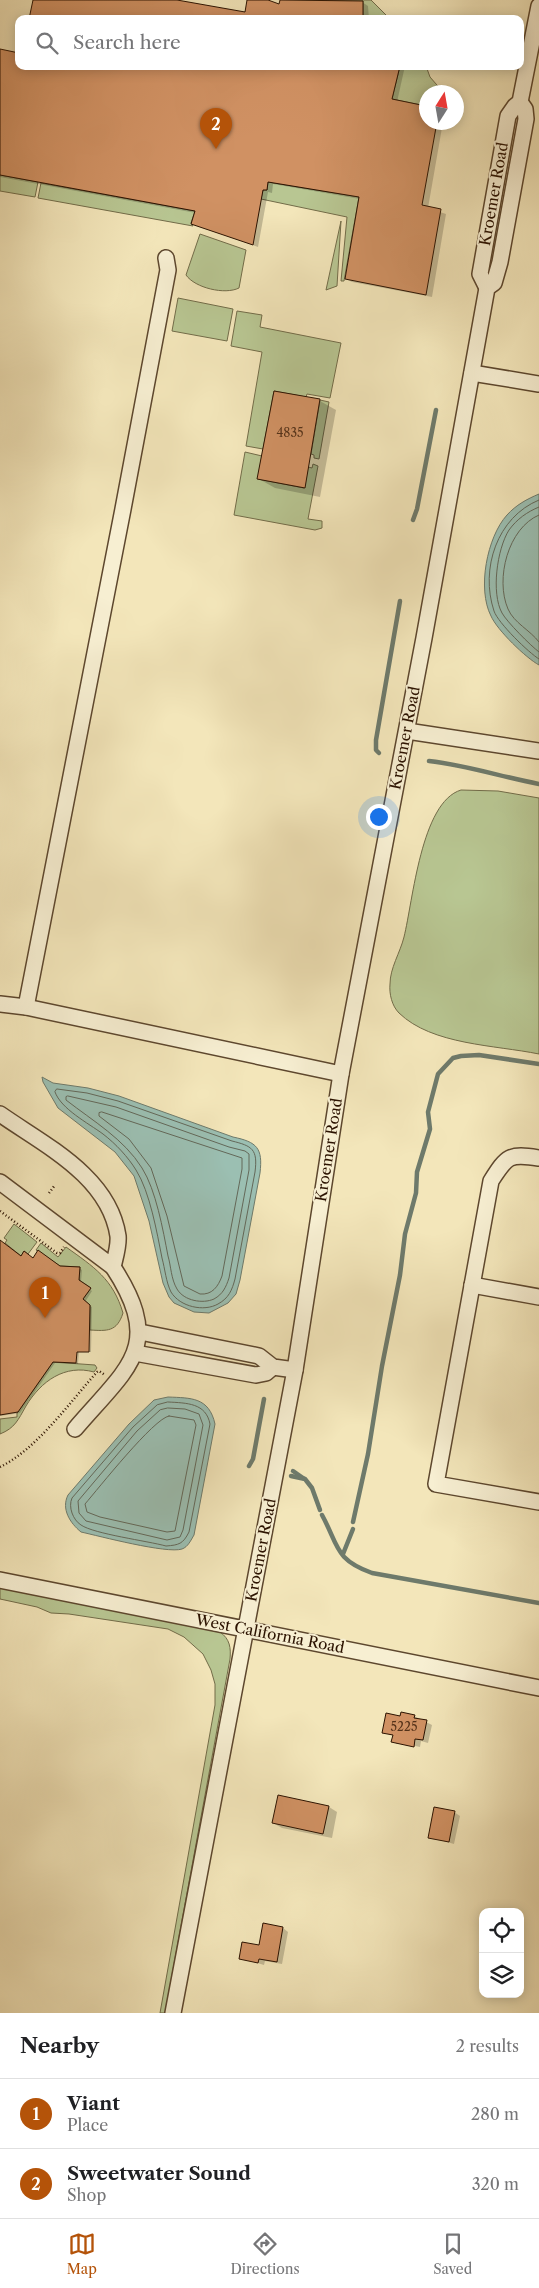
<!DOCTYPE html>
<html lang="en">
<head>
<meta charset="utf-8">
<style>
  :root { --surface:#fff; --page:#f6f6f6; --text:#202124; --muted:#757577; --line:#e0e0e0; --accent:#b45309 }
  body { margin:0; font-family:"Libre Caslon Text",serif; background:var(--page); color:var(--text) }
  .controls { position:absolute; right:15px; bottom:15px; display:grid; overflow:hidden; border-radius:10px; box-shadow:0 2px 12px #0003 }
  .controls button { width:45px; height:45px; display:grid; place-items:center; padding:0; border:0; border-bottom:1px solid var(--line); background:var(--surface); color:var(--text); font:25px sans-serif }
  .compass { position:absolute; left:419px; top:85px; width:45px; height:45px; border-radius:50%; background:var(--surface); box-shadow:0 2px 12px #0003; rotate:11deg }
  .you { position:absolute; left:378px; top:816px; width:18px; height:18px; margin:-12px; border:4px solid #fff; border-radius:50%; background:#1a73e8; box-shadow:0 0 0 8px #1a73e833 }
  .badge { display:grid; place-items:center; width:32px; height:32px; border-radius:50%; background:var(--accent); color:#fff; font-size:16px; font-weight:700 }
  .pin { position:absolute; translate:-50% -41px; filter:drop-shadow(0 1px 2px #0008) }
  .pin::after { content:''; position:absolute; top:26px; width:18px; height:15px; background:inherit; clip-path:polygon(0 0,100% 0,50% 100%) }
  .list { margin:0; padding:0; list-style:none }
  h2 { display:flex; justify-content:space-between; align-items:center; height:65px; margin:0; padding:0 20px; font-size:21px }
  h2 small { font-size:16px; font-weight:400; color:var(--muted) }
  .list li { display:grid; grid-template-columns:32px 1fr auto; gap:15px; align-items:center; box-sizing:border-box; height:70px; padding:0 20px; border-top:1px solid var(--line) }
  .list b { display:block; font-size:19px; white-space:nowrap }
  .list p { margin:0; font-size:16px; white-space:nowrap; color:var(--muted) }
  .list em { font-size:16px; font-style:normal; color:var(--muted) }
  .icon { flex:none; width:28px; height:28px; fill:none; stroke:currentColor; stroke-width:2; stroke-linecap:round; stroke-linejoin:round }
  .map { position:relative; flex:none; width:539px; height:2013px; overflow:hidden }
  .search { position:absolute; background:var(--surface); box-shadow:0 2px 12px #0003; left:15px; right:15px; top:15px; height:55px; display:flex; align-items:center; gap:12px; box-sizing:border-box; padding:0 18px; border-radius:10px; color:var(--muted); font-size:19px }
  .sheet { height:205px; background:var(--surface) }
  nav { display:flex; justify-content:space-around; align-items:center; box-sizing:border-box; height:70px; border-top:1px solid var(--line); background:var(--surface); font-size:14px; color:var(--muted) }
  nav a { display:grid; justify-items:center; gap:2px }
  nav .on { color:var(--accent) }
  .map>svg:first-child { display:block }
  .green { fill:#b8c692; stroke:#726c49 }
  .water { fill:#9bbfb2; stroke:#6e7a6b }
  .shadow { fill:#0003 }
  .lines { fill:none; stroke-linecap:round; stroke-linejoin:round }
  .shore { stroke:#636859; stroke-width:1 }
  .stream { stroke:#6e7a6b; stroke-width:4.5 }
  .building { fill:#d09163; stroke:#2b1200 }
  .minor-casing { stroke:#5d472e; stroke-width:18 }
  .path { stroke:#2b1200; stroke-width:2.5; stroke-dasharray:1 2.5; stroke-linecap:butt }
  .minor { stroke:#f7efd2; stroke-width:15 }
  .labels { text-anchor:middle; stroke-width:4; stroke-linejoin:round; paint-order:stroke }
  .number-label { font-size:12px; fill:#543219 }
  .street-label { font-size:15px; fill:#2b1200; stroke:#f7efd2 }
</style>
</head>
<body>
<div class="map">
<svg width="539" height="2013" viewBox="0 0 539 2013">
  <rect width="100%" height="100%" fill="#f3e6ba"/>
  <filter id="stains"><feTurbulence type="fractalNoise" baseFrequency=".004" numOctaves="4"/><feColorMatrix values="0 0 0 0 .2 0 0 0 0 .09 0 0 0 0 .02 0 0 0 .5 -.17"/></filter>
  <radialGradient id="worn" r=".72"><stop offset=".6" stop-color="#630" stop-opacity="0"/><stop offset="1" stop-color="#630" stop-opacity=".3"/></radialGradient>
  <g class="green">
    <polygon points="323,0 371,0 390,19 363,19 363,1"/>
    <polygon points="400,66 426,66 430,77 443,92 426,92 426,106 392,99"/>
    <polygon points="0,175 38,182 35,197 0,191"/>
    <polygon points="268,182 359,197 344,281 341,281 347,217 261,199 263,190 267,190"/>
    <polygon points="41,183 195,211 191,223 193,226 38,198"/>
    <polygon points="341,221 337,286 326,290"/>
    <path d="M200,234L246,250L239,288C225,295 195,288 186,275Z"/>
    <polygon points="178,298 233,309 227,341 172,331"/>
    <polygon points="237,311 262,315 260,327 341,343 330,398 307,394 306,397 274,391 263,449 246,446 262,352 231,346"/>
    <polygon points="320,400 329,402 319,459 314,458 314,455 311,454"/>
    <polygon points="245,452 262,456 258,479 304,488 308,467 312,468 313,464 318,466 308,519 322,521 322,528 315,530 234,515"/>
    <path d="M461,790L498,791L539,798V1054C495,1045 432,1045 399,1013C392,1006 389,994 390,984C390,968 400,953 404,937C413,901 421,802 461,790Z"/>
    <polygon points="14,1224 37,1242 28,1254 24,1251 21,1256 5,1243 7,1240 4,1238"/>
    <path d="M41,1243L58,1257L66,1247C94,1267 113,1279 123,1313C117,1332 107,1331 90,1330V1305L83,1299L91,1288L79,1280L80,1267L60,1266L36,1250Z"/>
    <path d="M53,1362L95,1365L97,1368L94,1372C65,1364 41,1381 26,1406C18,1420 15,1428 0,1434V1419L17,1417V1413Z"/>
    <path d="M0,1587L220,1632C230,1639 231,1648 230,1659L165,2013H160L215,1705V1684L211,1670L203,1654L184,1637L168,1629L69,1614L51,1613L37,1607L0,1599Z"/>
  </g>
  <g class="water">
    <path d="M539,494V665C526,658 497,630 491,616C477,589 487,537 507,515C516,505 527,499 539,494Z"/>
    <path d="M42,1077L53,1083L88,1088L119,1096L233,1137C257,1142 263,1148 260,1173L240,1280L236,1294L228,1303L209,1313L194,1312L174,1303L169,1297L163,1283L149,1221L134,1176L115,1152L58,1108L43,1082Z"/>
    <path d="M168,1397C191,1398 209,1397 215,1424L194,1535C191,1540 188,1547 182,1549C167,1554 99,1536 81,1532C70,1523 61,1509 68,1495L129,1424L154,1400Z"/>
  </g>
  <g class="shadow">
    <polygon points="34,0 170,0 246,13 248,0 265,0 279,6 282,0 328,0 362,2 368,6 369,19 30,19"/>
    <polygon points="0,51 19,66 405,66 397,102 426,107 426,122 443,122 428,208 446,214 432,297 352,282 346,279 360,199 273,184 272,193 268,192 258,247 198,226 192,223 196,213 0,177"/>
    <polygon points="320,401 336,410 320,497 275,488 259,479"/>
    <polygon points="0,1241 21,1257 60,1267 79,1268 82,1270 81,1282 92,1291 85,1302 92,1307 91,1352 79,1352 78,1364 55,1363 20,1413 0,1416"/>
    <polygon points="414,1716 432,1725 428,1743 421,1741 420,1747 397,1742 397,1744 393,1741 394,1736 384,1732 401,1717"/>
    <polygon points="279,1797 329,1807 337,1812 332,1838 282,1828 273,1823"/>
    <polygon points="454,1812 460,1816 454,1844 429,1837"/>
    <polygon points="264,1925 283,1928 288,1932 282,1964 265,1961 264,1965 240,1958 260,1946"/>
  </g>
  <g class="lines">
    <g class="shore">
      <path d="M539,500C497,517 480,569 494,611C498,623 529,653 539,659"/>
      <path d="M539,507C527,512 517,519 509,530C497,549 491,593 502,613C507,622 530,645 539,652"/>
      <path d="M539,515C508,528 495,579 508,609C514,623 530,630 539,642"/>
      <path d="M57,1089L87,1093L118,1101L232,1141C252,1146 258,1149 255,1172L235,1279C232,1290 229,1298 218,1304C204,1312 180,1307 171,1292C166,1282 165,1269 162,1258C157,1233 150,1192 136,1170C128,1157 116,1144 103,1134C88,1123 61,1109 55,1092Z"/>
      <path d="M68,1096L116,1107L229,1147L245,1151L249,1154V1170L229,1278C226,1287 223,1294 214,1299C203,1304 184,1301 177,1289C171,1279 171,1266 168,1256C163,1230 156,1190 142,1168C124,1139 93,1121 66,1100V1097Z"/>
      <path d="M102,1112L242,1158V1169L222,1276C218,1287 212,1295 200,1294L184,1286L167,1216L151,1168L129,1139L99,1116V1113Z"/>
      <path d="M168,1402C187,1403 206,1403 210,1424L189,1532C183,1544 179,1545 166,1546C148,1541 94,1534 81,1525C73,1520 68,1507 72,1498L133,1427L157,1405Z"/>
      <polygon points="168,1408 185,1409 199,1414 203,1425 183,1530 180,1537 167,1540 86,1521 79,1513 78,1501 137,1431 160,1410"/>
      <path d="M169,1416L194,1420L196,1425L175,1531L167,1532L100,1517L87,1512L85,1504C98,1489 154,1418 169,1416Z"/>
    </g>
    <g class="stream">
      <polyline points="413,520 417,509 436,410"/>
      <polyline points="379,753 376,750 376,740 400,601"/>
      <path d="M429,761C466,765 502,777 539,784"/>
      <polyline points="249,1466 253,1459 264,1399"/>
      <polyline points="293,1471 303,1478"/>
      <polyline points="291,1476 305,1479 312,1488 320,1510"/>
      <path d="M322,1515C339,1546 334,1559 372,1573L539,1603"/>
      <polyline points="353,1522 368,1454 382,1366 400,1275 405,1234 416,1193 417,1172 430,1129 428,1112 438,1074 453,1058 461,1056 479,1055 539,1064"/>
      <polyline points="343,1554 353,1529"/>
    </g>
  </g>
  <g class="building">
    <polygon points="33,0 177,0 245,12 247,0 268,0 279,4 280,0 363,1 363,19 29,19"/>
    <polygon points="0,49 19,53 19,66 400,66 392,99 426,106 426,122 437,122 422,205 441,209 426,295 345,279 359,197 268,182 267,190 263,190 253,245 191,224 195,211 0,175"/>
    <polygon points="274,391 320,399 305,488 257,479"/>
    <polygon points="0,1240 21,1256 24,1251 33,1258 38,1250 60,1266 80,1267 79,1280 91,1288 83,1299 90,1305 89,1352 77,1352 76,1363 53,1362 18,1412 0,1415"/>
    <polygon points="401,1712 415,1715 414,1718 427,1720 423,1740 415,1739 414,1747 391,1742 393,1735 382,1733 386,1713 400,1716"/>
    <polygon points="278,1795 329,1806 323,1834 272,1823"/>
    <polygon points="434,1807 455,1811 449,1842 428,1838"/>
    <polygon points="263,1923 283,1927 277,1962 259,1959 258,1963 239,1959 242,1942 259,1945"/>
  </g>
  <g class="lines">
    <defs>
      <g id="minor">
        <polyline points="487,288 480,274 508,116 515,106 520,102 539,6"/>
        <polyline points="472,373 539,384"/>
        <polyline points="407,731 539,751"/>
        <polyline points="0,1004 26,1007 341,1074"/>
        <polyline points="26,1007 123,509 168,270 166,258"/>
        <path d="M0,1114C44,1145 109,1176 118,1236C119,1246 115,1258 113,1267L0,1182"/>
        <path d="M539,1158C509,1153 507,1156 491,1181L436,1484L539,1502"/>
        <polyline points="472,1285 539,1297"/>
        <polyline points="140,1332 259,1356 273,1367 295,1370"/>
        <polyline points="135,1353 256,1375 266,1373 273,1367"/>
        <path d="M75,1429C128,1367 165,1347 113,1267"/>
        <polyline points="0,1580 539,1688"/>
        <polyline points="173,2013 295,1370 341,1074 424,638 487,288 494,283 500,262 526,119 525,109 520,102"/>
      </g>
    </defs>
    <use href="#minor" class="minor-casing"/>
    <g class="path">
      <polyline points="49,1193 55,1185"/>
      <polyline points="0,1211 57,1253 60,1253 64,1247"/>
      <path d="M0,1467C37,1449 70,1402 97,1372L99,1371L105,1375"/>
    </g>
    <use href="#minor" class="minor"/>
  </g>
  <g class="labels">
    <g class="number-label">
      <text x="290" y="437">4835</text>
      <text x="404" y="1731">5225</text>
    </g>
    <g class="street-label">
      <text transform="translate(494 194) rotate(-80)" y="5">Kroemer Road</text>
      <text transform="translate(405 738) rotate(-79)" y="5">Kroemer Road</text>
      <text transform="translate(329 1150) rotate(-81)" y="5">Kroemer Road</text>
      <text transform="translate(261 1550) rotate(-79)" y="5">Kroemer Road</text>
      <text transform="translate(270 1634) rotate(11)" y="5">West California Road</text>
    </g>
  </g>
  <rect width="100%" height="100%" filter="url(#stains)"/>
  <rect width="100%" height="100%" fill="url(#worn)"/>
</svg>
<div class="controls">
<button><svg class="icon" aria-label="locate" viewBox="0 0 24 24"><circle cx="12" cy="12" r="6"/><path d="M12 2v4M12 18v4M2 12h4M18 12h4"/></svg></button>
<button><svg class="icon" aria-label="layers" viewBox="0 0 24 24"><path d="M12 4l9 5-9 5-9-5zM3 14l9 5 9-5"/></svg></button>
</div>
<svg class="compass" viewBox="-18 -18 36 36"><path d="M0-13l5 13h-10z" fill="#e53935"/><path d="M0 13l5-13h-10z" fill="#757577"/></svg>
<div class="you"></div>
<div class="pin badge" style="left:45px;top:1318px">1</div>
<div class="pin badge" style="left:216px;top:149px">2</div>
<div class="search"><svg class="icon" aria-label="search" viewBox="0 0 24 24"><circle cx="10" cy="10" r="6"/><path d="M15 15l6 6"/></svg>Search here</div>
</div>
<section class="sheet">
<h2>Nearby<small>2 results</small></h2>
<ul class="list">
<li><span class="badge">1</span><div><b>Viant</b><p>Place</p></div><em>280 m</em></li>
<li><span class="badge">2</span><div><b>Sweetwater Sound</b><p>Shop</p></div><em>320 m</em></li>
</ul>
</section>
<nav>
<a class="on"><svg class="icon" aria-label="map" viewBox="0 0 24 24"><path d="M3 6l6-2 6 2 6-2v14l-6 2-6-2-6 2zM9 4v14M15 6v14"/></svg>Map</a>
<a><svg class="icon" aria-label="directions" viewBox="0 0 24 24"><path d="M12 3l9 9-9 9-9-9zM9 14v-3h6M13 9l2 2-2 2"/></svg>Directions</a>
<a><svg class="icon" aria-label="saved" viewBox="0 0 24 24"><path d="M7 4h10v16l-5-4-5 4z"/></svg>Saved</a>
</nav>
</body>
</html>
